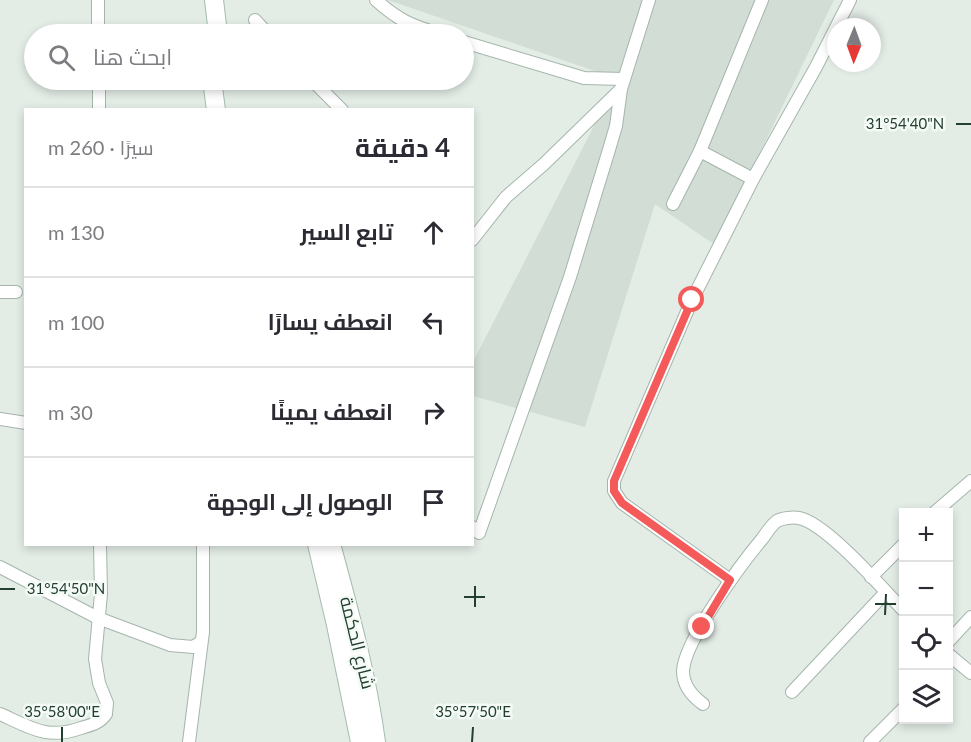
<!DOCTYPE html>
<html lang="ar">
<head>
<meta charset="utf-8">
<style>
  :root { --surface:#fff; --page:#f7f7f7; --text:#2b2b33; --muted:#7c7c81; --line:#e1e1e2 }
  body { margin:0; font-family:Lato,Cairo,sans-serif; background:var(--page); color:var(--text); direction:rtl }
  .controls { position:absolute; right:18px; bottom:18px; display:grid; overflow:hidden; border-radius:0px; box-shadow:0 3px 9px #0003 }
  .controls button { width:54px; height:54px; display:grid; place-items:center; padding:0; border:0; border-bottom:2px solid var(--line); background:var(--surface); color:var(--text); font:30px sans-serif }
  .compass { position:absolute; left:827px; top:18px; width:54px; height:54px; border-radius:50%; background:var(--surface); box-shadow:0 3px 9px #0003; rotate:181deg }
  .stop { position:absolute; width:18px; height:18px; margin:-14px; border:4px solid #f55a5a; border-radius:50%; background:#fff }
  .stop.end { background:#f55a5a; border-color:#fff; box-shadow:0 2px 6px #0008 }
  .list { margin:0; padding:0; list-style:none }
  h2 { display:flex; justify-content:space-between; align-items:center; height:78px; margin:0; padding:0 24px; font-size:26px }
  h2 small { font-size:20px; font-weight:400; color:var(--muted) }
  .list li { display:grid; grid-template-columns:39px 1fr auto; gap:18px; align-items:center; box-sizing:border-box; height:90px; padding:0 24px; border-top:2px solid var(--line) }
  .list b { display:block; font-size:22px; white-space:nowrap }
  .list em { font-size:20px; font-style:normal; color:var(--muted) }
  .icon { flex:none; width:33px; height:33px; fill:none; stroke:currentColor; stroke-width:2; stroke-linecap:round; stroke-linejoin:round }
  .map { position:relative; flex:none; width:971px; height:742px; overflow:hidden; direction:ltr }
  .search { position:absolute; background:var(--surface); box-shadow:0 3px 9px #0003; left:24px; top:24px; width:450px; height:66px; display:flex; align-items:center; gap:15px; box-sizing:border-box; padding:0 21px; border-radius:33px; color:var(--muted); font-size:22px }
  .panel { position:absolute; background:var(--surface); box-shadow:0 3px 9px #0003; left:24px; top:108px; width:450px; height:438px; border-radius:0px; direction:rtl }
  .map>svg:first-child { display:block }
  .built { fill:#d1ddd5 }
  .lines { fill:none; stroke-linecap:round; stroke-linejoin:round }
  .street-casing { stroke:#a5b5ac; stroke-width:14 }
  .secondary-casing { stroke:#a4bcae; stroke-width:20 }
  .street { stroke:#fff; stroke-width:12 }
  .secondary { stroke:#fff; stroke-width:18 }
  .route { stroke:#f55a5a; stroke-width:8 }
  .ticks { fill:none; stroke:#223f30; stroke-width:2 }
  .labels { text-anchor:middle; stroke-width:5; stroke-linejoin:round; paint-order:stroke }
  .street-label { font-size:18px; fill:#223f30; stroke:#f4faf6 }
  .ticks-label { font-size:15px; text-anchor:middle; fill:#223f30; stroke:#f4faf6; stroke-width:5; stroke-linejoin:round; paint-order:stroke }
</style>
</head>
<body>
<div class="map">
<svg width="971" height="742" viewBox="0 0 971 742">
  <rect width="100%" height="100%" fill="#e3ede6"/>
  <polygon class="built" points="388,0 834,0 715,245 655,204 585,427 473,396 473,362 618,79"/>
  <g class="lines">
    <defs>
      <g id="street">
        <polyline points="98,0 98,34"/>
        <path d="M376,0C398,20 412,26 440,34"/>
        <polyline points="255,20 268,34"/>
        <polyline points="464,42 584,78 624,79"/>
        <polyline points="99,80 99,110"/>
        <polyline points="312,80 342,110"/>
        <polyline points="700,151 753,179"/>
        <polyline points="673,204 700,151 762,0"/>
        <polyline points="472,240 506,197 544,164 621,89"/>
        <polyline points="0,292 16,292"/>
        <polyline points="0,419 26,423"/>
        <polyline points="935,512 971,481"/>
        <polyline points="472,527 479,533 570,277 608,153 616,126 621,89 649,0"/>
        <polyline points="0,567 98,618 170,645 193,647 201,642"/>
        <polyline points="871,577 904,544"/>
        <polyline points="730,580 622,503 614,491 614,481 692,300 753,179 816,67 850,0"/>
        <polyline points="948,642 971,617"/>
        <polyline points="948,654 971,673"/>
        <polyline points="792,692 886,592"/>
        <path d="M703,704C692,696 683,686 683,671C684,641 742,563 762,539C766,534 771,525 777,521C782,518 793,517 799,518C826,523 883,589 904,611"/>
        <path d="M0,714C31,728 47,740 81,728C91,725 100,723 106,714L107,703L99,683L95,659L101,594L100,544"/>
        <polyline points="189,742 203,632 203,544"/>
        <polyline points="870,742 904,708"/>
      </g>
      <g id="secondary">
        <polyline points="214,0 218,34"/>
        <polyline points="212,80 216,110"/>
        <polyline points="317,544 336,625 360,742"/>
        <path d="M331,544C349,610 367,675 376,742"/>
      </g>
    </defs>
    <use href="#street" class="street-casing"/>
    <use href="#secondary" class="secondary-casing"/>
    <use href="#street" class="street"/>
    <use href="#secondary" class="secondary"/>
  </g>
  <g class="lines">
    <polyline class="route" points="692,300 614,481 614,491 622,503 730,580 702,627"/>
  </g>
  <path class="ticks" d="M956,124H971M0,589H15M464,597H485M875,604H896M475,607V586M885,615L886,594M62,742V727M472,742L473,727"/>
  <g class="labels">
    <g class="street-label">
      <text transform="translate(357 643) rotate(76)" y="6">شارع الحكمة</text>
    </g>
  </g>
  <g class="ticks-label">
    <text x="905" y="129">31°54'40"N</text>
    <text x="66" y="594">31°54'50"N</text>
    <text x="62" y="717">35°58'00"E</text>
    <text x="473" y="717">35°57'50"E</text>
  </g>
</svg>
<div class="controls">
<button>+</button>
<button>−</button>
<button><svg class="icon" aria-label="locate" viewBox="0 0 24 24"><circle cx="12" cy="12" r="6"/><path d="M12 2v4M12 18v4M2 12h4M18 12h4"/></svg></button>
<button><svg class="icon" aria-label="layers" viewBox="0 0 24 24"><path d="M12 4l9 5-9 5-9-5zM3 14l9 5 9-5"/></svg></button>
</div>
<svg class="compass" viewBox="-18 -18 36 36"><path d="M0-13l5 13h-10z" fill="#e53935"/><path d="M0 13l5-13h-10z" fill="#7c7c81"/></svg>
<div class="stop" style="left:692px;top:300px"></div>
<div class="stop end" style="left:702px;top:627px"></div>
<div class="search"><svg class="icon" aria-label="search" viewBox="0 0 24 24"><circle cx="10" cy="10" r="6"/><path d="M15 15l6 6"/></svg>ابحث هنا</div>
<section class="panel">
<h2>4 دقيقة<small>سيرًا · 260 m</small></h2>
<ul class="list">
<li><svg class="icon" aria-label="ahead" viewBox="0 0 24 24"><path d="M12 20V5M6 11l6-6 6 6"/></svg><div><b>تابع السير</b></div><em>130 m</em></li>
<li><svg class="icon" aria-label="left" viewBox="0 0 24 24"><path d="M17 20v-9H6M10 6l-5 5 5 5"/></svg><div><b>انعطف يسارًا</b></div><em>100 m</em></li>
<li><svg class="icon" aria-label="right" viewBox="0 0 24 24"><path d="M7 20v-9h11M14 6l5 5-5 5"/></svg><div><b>انعطف يمينًا</b></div><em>30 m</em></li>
<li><svg class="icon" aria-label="arrive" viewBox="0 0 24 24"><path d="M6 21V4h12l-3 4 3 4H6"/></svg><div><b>الوصول إلى الوجهة</b></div></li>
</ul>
</section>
</div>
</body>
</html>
